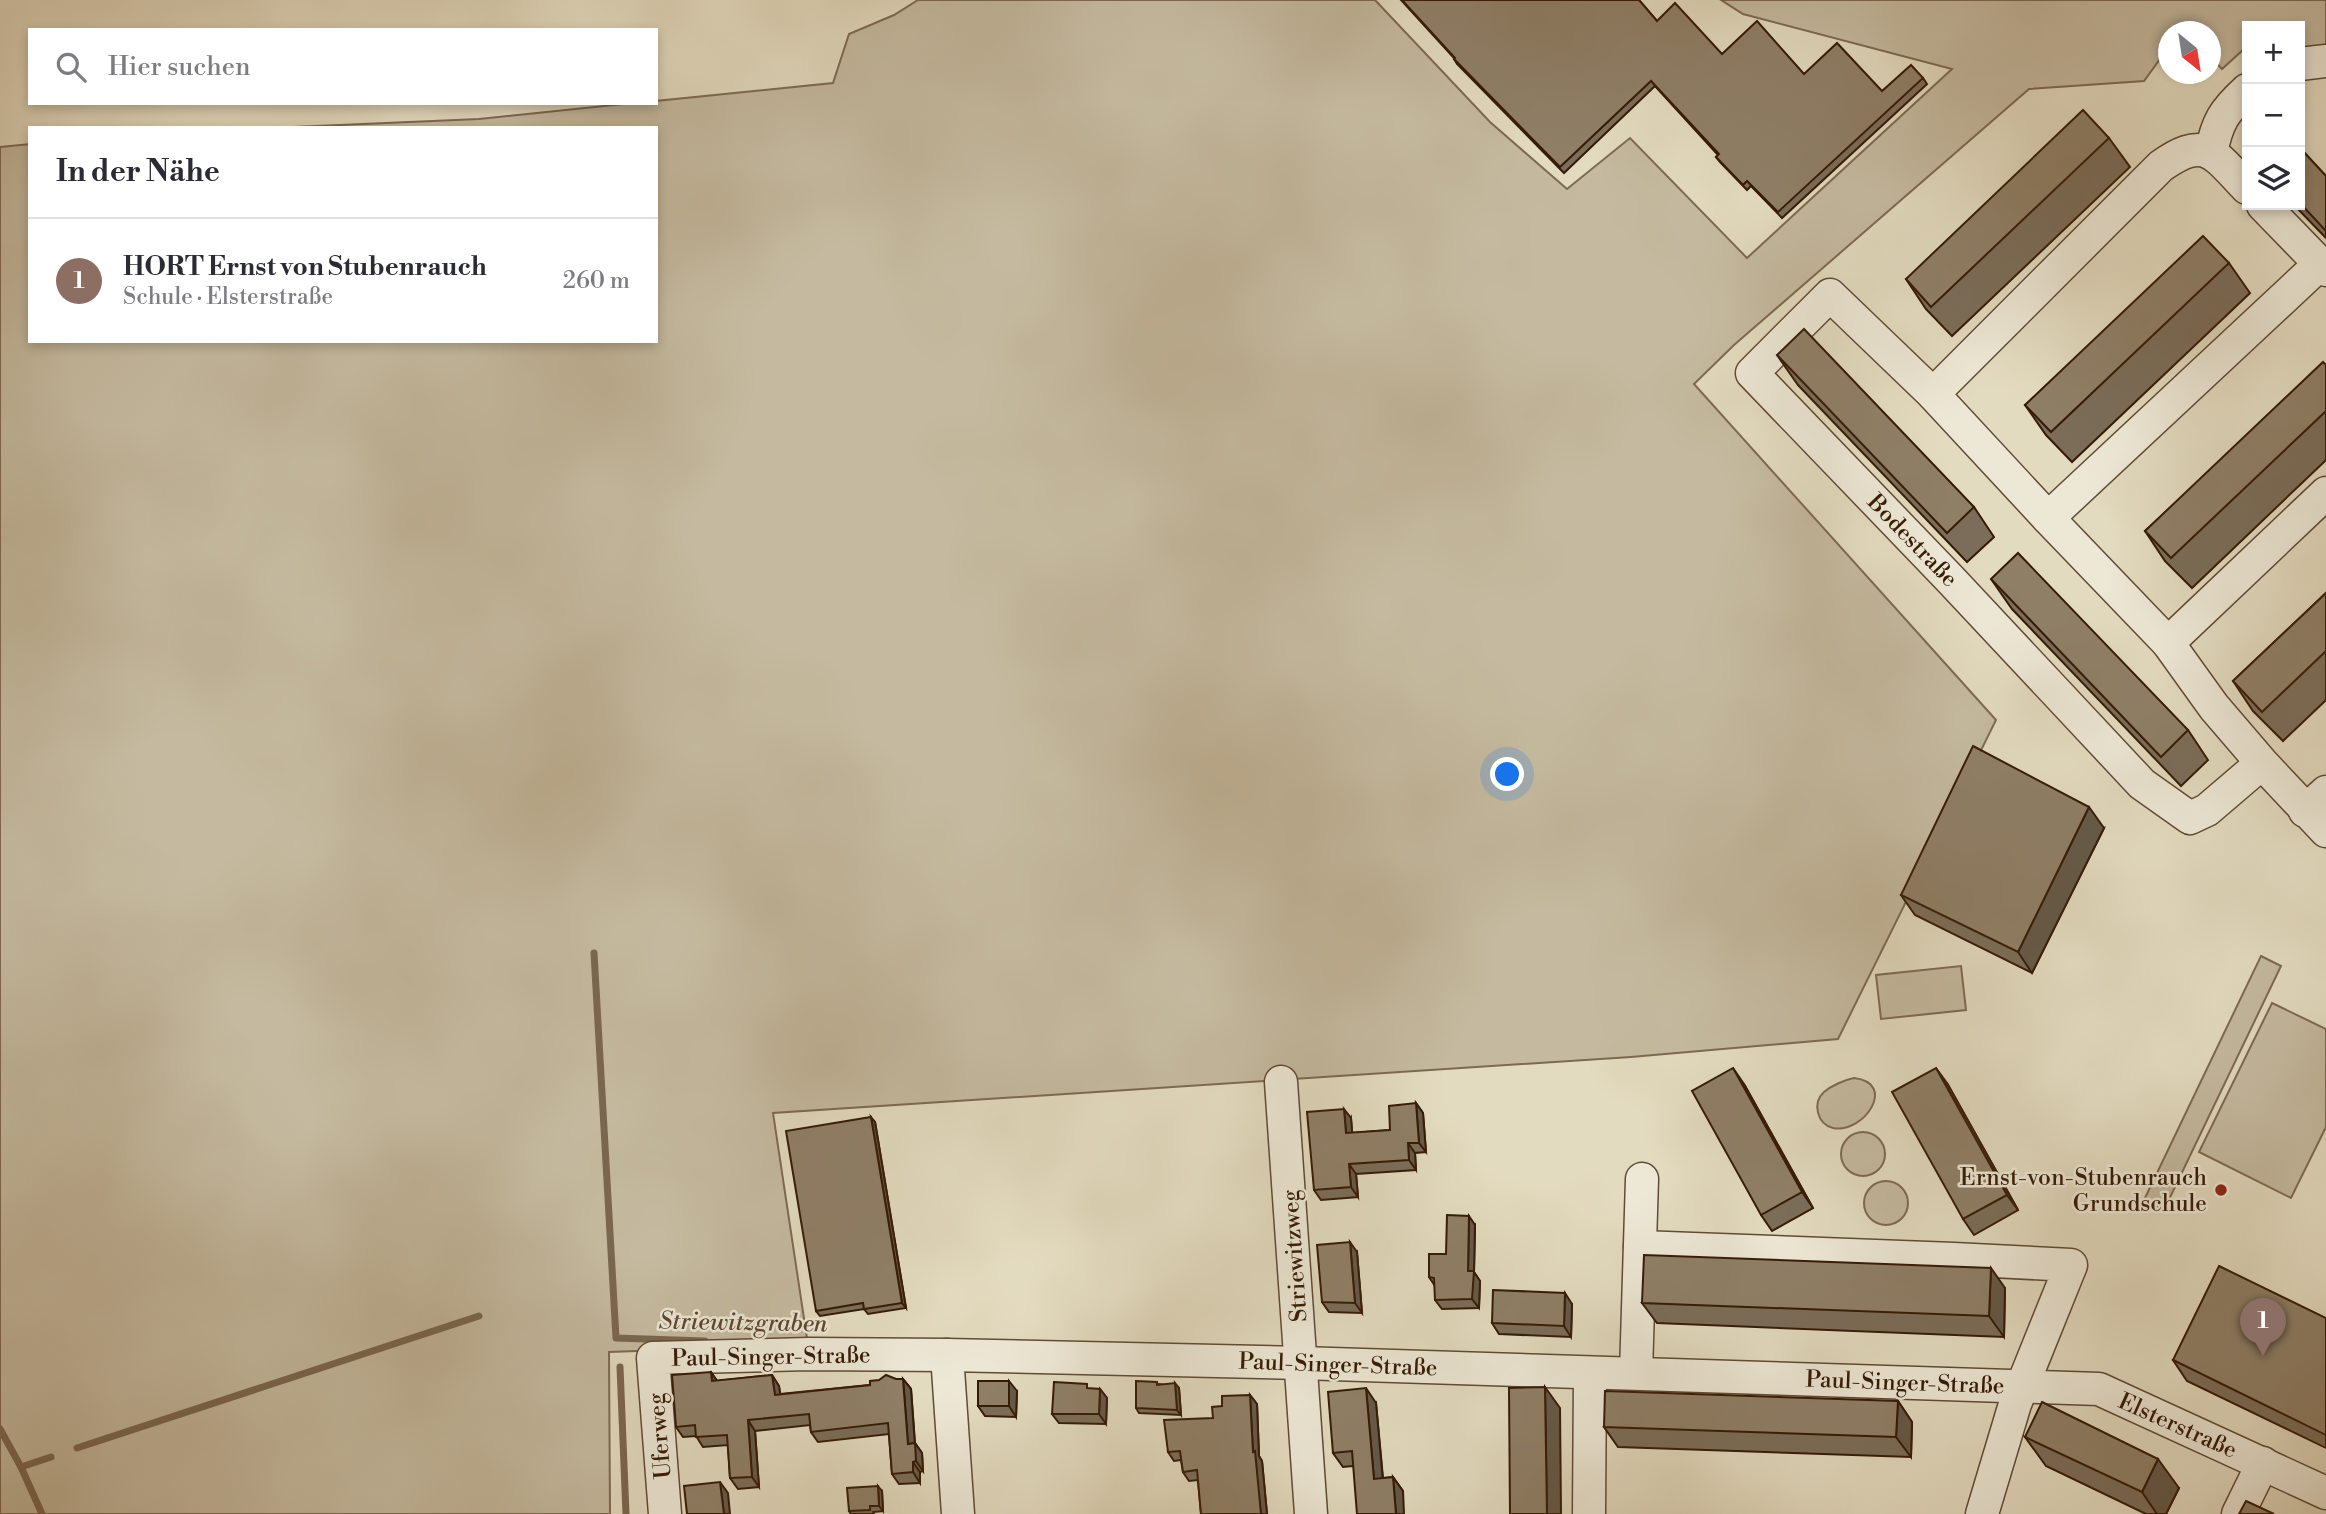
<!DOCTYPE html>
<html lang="de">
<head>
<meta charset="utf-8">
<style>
  :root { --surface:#fff; --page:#f2f2f3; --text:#2b2b33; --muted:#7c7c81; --line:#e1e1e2; --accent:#8f2418 }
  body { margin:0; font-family:"Libre Bodoni",serif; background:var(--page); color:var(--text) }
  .controls { position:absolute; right:21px; top:21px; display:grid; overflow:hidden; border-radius:0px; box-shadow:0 4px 10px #0003 }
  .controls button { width:63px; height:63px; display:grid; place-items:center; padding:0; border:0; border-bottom:2px solid var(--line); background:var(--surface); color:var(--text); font:35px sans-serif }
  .compass { position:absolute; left:2158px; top:21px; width:63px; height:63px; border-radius:50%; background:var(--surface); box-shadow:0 4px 10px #0003; rotate:150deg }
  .you { position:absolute; left:1508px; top:775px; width:24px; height:24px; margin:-18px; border:5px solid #fff; border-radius:50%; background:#1a73e8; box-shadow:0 0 0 10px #1a73e833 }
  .badge { display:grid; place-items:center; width:46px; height:46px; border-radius:50%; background:var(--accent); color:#fff; font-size:23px; font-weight:700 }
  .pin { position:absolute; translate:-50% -58px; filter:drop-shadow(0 2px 4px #0008) }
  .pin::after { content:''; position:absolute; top:37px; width:24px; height:21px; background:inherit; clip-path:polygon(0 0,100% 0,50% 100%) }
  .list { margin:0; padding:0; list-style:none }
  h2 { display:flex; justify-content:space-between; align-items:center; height:91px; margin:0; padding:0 28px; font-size:30px }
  h2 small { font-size:23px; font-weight:400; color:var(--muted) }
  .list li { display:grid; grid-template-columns:46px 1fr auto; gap:21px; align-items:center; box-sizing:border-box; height:126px; padding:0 28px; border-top:2px solid var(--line) }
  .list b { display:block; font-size:26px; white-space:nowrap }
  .list p { margin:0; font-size:23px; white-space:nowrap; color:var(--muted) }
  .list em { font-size:23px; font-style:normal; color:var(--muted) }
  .icon { flex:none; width:38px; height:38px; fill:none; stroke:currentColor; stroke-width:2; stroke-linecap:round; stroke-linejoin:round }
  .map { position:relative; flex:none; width:2326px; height:1514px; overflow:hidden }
  .search { position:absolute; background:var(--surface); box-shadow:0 4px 10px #0003; left:28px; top:28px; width:630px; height:77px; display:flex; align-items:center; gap:18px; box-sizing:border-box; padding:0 24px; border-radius:0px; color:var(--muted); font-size:26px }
  .panel { position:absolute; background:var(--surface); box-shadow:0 4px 10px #0003; left:28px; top:126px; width:630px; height:217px; border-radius:0px }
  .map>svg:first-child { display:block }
  .green { fill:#c5baa0; stroke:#7d6a53; stroke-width:2 }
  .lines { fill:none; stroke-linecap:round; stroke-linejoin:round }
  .stream { stroke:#7a6750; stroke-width:7 }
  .minor-casing { stroke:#604b34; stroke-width:35 }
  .minor { stroke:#ede8d6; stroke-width:32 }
  .wall { fill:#7b6d59; stroke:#351b06; stroke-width:2 }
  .shaded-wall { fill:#645948; stroke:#351b06; stroke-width:2 }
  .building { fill:#8f7f67; stroke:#351b06; stroke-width:2 }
  .poi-dot { fill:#8f2418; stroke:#ede8d6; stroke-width:2.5 }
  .labels { text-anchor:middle; stroke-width:5; stroke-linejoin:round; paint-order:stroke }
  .street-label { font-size:23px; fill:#351b06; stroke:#ede8d6 }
  .poi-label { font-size:23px; fill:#351b06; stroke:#ede8d6; text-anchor:end }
  .water-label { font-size:24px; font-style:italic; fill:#5d4731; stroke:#ede8d6 }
</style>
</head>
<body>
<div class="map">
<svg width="2326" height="1514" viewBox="0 0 2326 1514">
  <rect width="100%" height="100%" fill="#e3dbc0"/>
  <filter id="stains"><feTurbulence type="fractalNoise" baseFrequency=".00286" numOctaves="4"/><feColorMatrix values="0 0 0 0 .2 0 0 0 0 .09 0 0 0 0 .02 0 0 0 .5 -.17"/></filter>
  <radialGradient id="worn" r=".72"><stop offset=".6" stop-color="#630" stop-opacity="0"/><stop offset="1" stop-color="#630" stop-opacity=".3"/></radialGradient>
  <g class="green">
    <polygon points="918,0 1375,0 1490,122 1567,189 1630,138 1747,258 1952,69 1743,14 1721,0 2326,0 2326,52 2300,51 2300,26 2247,26 2247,49 2244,49 2222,69 2211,57 2210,32 2168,32 2168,48 2144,81 2029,89 1734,345 1694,384 1996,720 1838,1039 1631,1057 773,1113 808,1345 609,1352 610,1514 0,1514 0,147 30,144 30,341 656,341 656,128 270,128 479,119 633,103 656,103 656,101 833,83 849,34 894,15"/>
    <polygon points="2261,956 2281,966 2164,1210 2144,1200"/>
    <polygon points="1961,966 1966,1010 1881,1019 1876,975"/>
    <polygon points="2272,1003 2326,1029 2326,1127 2291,1198 2199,1152"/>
    <path d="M1854,1078C1898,1083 1864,1134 1833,1128C1817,1124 1812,1103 1824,1092C1831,1086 1844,1080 1854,1078Z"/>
    <circle cx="1863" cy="1154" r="22"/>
    <circle cx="1886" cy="1203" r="22"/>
  </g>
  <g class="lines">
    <g class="stream">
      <polyline points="594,953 616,1338 705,1341"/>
      <polyline points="620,1367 626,1514"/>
      <polyline points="0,1429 21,1467 42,1514"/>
      <polyline points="77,1448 479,1316"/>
      <polyline points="21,1467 51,1457"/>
    </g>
    <defs>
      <g id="minor">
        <polyline points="2300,64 2326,61"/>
        <path d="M2211,153C2217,122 2224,111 2247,90"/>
        <polyline points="2263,205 2326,270"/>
        <path d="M1933,394L2161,166C2206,134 2214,154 2247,188"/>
        <polyline points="2048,518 2320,264"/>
        <polyline points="2168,643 2326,493"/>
        <polyline points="2262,763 2207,810 2190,818 2142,784 1951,580 1752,373 1830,295 1933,394 2048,518 2168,643 2214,707 2262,763 2326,831"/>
        <polyline points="2305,811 2326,792"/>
        <polyline points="1281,1082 1311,1514"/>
        <polyline points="1640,1247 1954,1259 2071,1265 2015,1404 1982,1514"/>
        <polyline points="947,1355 958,1514"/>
        <polyline points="1636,1373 1642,1179"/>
        <polyline points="665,1514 653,1358 809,1354 947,1355 1301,1363 2099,1389 2326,1493"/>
        <polyline points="1589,1514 1590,1373"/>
        <polyline points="2238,1514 2263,1463"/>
      </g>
    </defs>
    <use href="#minor" class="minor-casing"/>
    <use href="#minor" class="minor"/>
  </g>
  <g class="wall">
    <polygon points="1401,0 1639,0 1657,21 1722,54 1804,74 1882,91 1923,78 1927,84 1782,218 1751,186 1747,190 1720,162 1716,157 1718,155 1655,86 1564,173 1457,64 1454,59 1454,58"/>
    <polygon points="2109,138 2130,167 1952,336 1926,309 1906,279"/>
    <polygon points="2300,148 2326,176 2326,238 2294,205 2300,205"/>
    <polygon points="2229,263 2250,293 2072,462 2046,435 2025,405"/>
    <polygon points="1777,355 1974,507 1994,537 1967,562 1798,385"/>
    <polygon points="2326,365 2326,460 2192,588 2165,561 2145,531"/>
    <polygon points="1991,579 2188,730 2208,760 2181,786 2012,609"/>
    <polygon points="2326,593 2326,700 2283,741 2253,711 2233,681"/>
    <polygon points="2104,828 2032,973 1915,915 1901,895"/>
    <polygon points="1947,1083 2018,1210 1974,1235 1963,1219"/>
    <polygon points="1744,1084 1813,1208 1772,1231 1761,1215"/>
    <polygon points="1416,1103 1423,1113 1426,1152 1415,1153 1416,1170 1356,1174 1358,1197 1321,1200 1314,1190 1351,1118 1352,1133 1390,1130"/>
    <polygon points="875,1122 906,1308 868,1314 864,1309 820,1316 816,1311"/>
    <polygon points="1475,1225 1474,1272 1480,1281 1479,1308 1442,1309 1435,1300 1435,1286 1429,1277 1446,1254"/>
    <polygon points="1357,1252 1362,1313 1329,1312 1322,1302"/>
    <polygon points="2005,1288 2004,1337 1657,1323 1642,1303"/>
    <polygon points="1572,1304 1571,1337 1499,1334 1492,1323"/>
    <polygon points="2326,1318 2326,1448 2187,1381 2173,1360"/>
    <polygon points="711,1372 717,1381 772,1375 779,1386 780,1394 870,1385 896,1379 903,1379 911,1389 915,1443 922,1453 923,1471 920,1472 920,1483 899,1484 892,1474 889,1434 818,1442 811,1432 810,1425 755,1431 759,1487 738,1489 730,1478 728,1445 703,1447 696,1436 683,1437 676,1427"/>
    <polygon points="1159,1384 1179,1388 1181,1415 1139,1413 1136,1408"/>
    <polygon points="1091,1389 1100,1389 1107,1398 1106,1424 1059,1423 1052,1414"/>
    <polygon points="1017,1391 1016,1417 985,1416 978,1406"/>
    <polygon points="1250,1395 1257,1404 1259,1456 1262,1461 1267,1514 1201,1514 1198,1480 1189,1481 1183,1472 1181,1460 1174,1461 1168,1452 1213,1418 1222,1406"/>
    <polygon points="1898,1401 1912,1422 1911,1457 1618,1447 1604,1427"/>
    <polygon points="1376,1403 1383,1478 1393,1477 1403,1491 1353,1466 1343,1467 1333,1453"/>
    <polygon points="2025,1437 2179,1488 2166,1514 2146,1514 2046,1466"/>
    <polygon points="882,1491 883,1511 873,1512 874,1514 851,1514 849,1511"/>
  </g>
  <g class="shaded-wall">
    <polygon points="2089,807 2104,828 2032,973 2018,952"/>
    <polygon points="1733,1068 1744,1084 1813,1208 1802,1192"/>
    <polygon points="1936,1068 1947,1083 2018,1210 2007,1195"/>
    <polygon points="1416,1103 1423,1113 1426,1152 1419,1143"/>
    <polygon points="1344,1109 1351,1118 1353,1143 1346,1133"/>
    <polygon points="871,1117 875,1122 906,1308 902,1303"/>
    <polygon points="1408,1143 1415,1153 1416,1170 1409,1160"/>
    <polygon points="1349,1164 1356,1174 1358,1197 1351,1187"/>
    <polygon points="1469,1216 1475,1225 1474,1272 1480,1281 1479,1308 1472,1299 1468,1271"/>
    <polygon points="1350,1242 1357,1252 1362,1313 1355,1303"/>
    <polygon points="1991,1268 2005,1288 2004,1337 1989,1316"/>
    <polygon points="1565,1293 1572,1304 1571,1337 1564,1326"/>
    <polygon points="711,1372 718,1382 712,1381"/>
    <polygon points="772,1375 779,1386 782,1405 775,1395"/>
    <polygon points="903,1379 911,1389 915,1446 915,1443 922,1453 923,1471 916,1461 908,1444"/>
    <polygon points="1009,1381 1017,1391 1016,1417 1009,1406"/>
    <polygon points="1175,1383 1179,1388 1181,1415 1177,1410"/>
    <polygon points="1545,1387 1560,1408 1561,1514 1547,1514"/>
    <polygon points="1366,1388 1376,1403 1384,1493 1374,1479"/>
    <polygon points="1100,1389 1107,1398 1106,1424 1099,1414"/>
    <polygon points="1250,1395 1257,1404 1259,1456 1262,1461 1267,1514 1261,1514 1253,1452"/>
    <polygon points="1898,1401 1912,1422 1911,1457 1896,1437"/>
    <polygon points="748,1420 755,1431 759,1487 752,1477"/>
    <polygon points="2158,1459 2179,1488 2166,1514 2157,1514 2142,1492"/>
    <polygon points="913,1462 920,1472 920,1483 913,1472"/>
    <polygon points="1393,1477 1403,1491 1404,1514 1396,1514"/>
    <polygon points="720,1482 728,1493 730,1514 724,1514"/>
    <polygon points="878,1486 882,1491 883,1511 879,1506"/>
  </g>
  <g class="building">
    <polygon points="1402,0 1639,0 1657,21 1675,3 1722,54 1757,21 1804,74 1837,43 1882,91 1911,65 1923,78 1778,212 1747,181 1743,185 1716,157 1719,154 1651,81 1560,167 1454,59 1455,58"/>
    <polygon points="2083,110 2109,138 1931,307 1906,279"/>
    <polygon points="2300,148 2326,176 2326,231 2300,203"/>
    <polygon points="2203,236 2229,263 2051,432 2025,405"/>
    <polygon points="1804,329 1974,507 1947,533 1777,355"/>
    <polygon points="2323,362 2326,365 2326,411 2171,558 2145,531"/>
    <polygon points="2018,553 2188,730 2161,757 1991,579"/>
    <polygon points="2326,593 2326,651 2262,712 2233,681"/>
    <polygon points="1973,746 2089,807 2018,952 1901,895"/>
    <polygon points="1733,1068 1802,1192 1761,1215 1692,1091"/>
    <polygon points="1936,1068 2007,1195 1963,1219 1892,1092"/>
    <polygon points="1416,1103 1419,1143 1408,1143 1409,1160 1349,1164 1351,1187 1314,1190 1307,1112 1344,1109 1346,1133 1390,1130 1389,1106"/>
    <polygon points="871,1117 902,1303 864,1309 863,1303 816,1311 786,1131"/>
    <polygon points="1447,1215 1469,1216 1468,1271 1474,1271 1472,1299 1435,1300 1434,1278 1429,1277 1429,1254 1446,1254"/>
    <polygon points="1350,1242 1355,1303 1322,1302 1317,1245"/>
    <polygon points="1644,1255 1991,1268 1989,1316 1642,1303"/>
    <polygon points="2219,1266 2326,1318 2326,1435 2173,1360"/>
    <polygon points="1493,1290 1565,1293 1564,1326 1492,1323"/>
    <polygon points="711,1372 712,1381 772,1375 775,1395 870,1385 870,1381 879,1380 886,1375 896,1379 903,1379 908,1444 915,1443 916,1461 913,1462 913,1472 892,1474 888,1423 811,1432 809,1414 748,1420 752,1477 730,1478 727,1435 696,1437 695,1425 676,1427 672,1375"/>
    <rect x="978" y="1381" width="31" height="25"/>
    <polygon points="1136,1381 1157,1382 1157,1385 1175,1383 1177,1410 1136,1408"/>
    <polygon points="1054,1382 1087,1384 1087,1388 1100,1389 1099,1414 1052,1414"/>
    <polygon points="1545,1387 1547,1514 1510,1514 1509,1388"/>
    <polygon points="1366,1388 1374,1479 1393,1477 1396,1514 1357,1514 1352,1451 1333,1453 1328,1392"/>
    <polygon points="1605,1391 1898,1401 1896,1437 1604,1427"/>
    <polygon points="1250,1395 1253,1452 1255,1451 1261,1514 1201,1514 1197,1470 1183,1472 1180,1451 1168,1452 1164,1420 1213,1418 1212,1407 1222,1406 1222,1396"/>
    <polygon points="2042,1402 2158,1459 2142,1492 2025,1437"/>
    <polygon points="720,1482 724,1514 687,1514 684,1486"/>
    <polygon points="878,1486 879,1506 870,1506 870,1510 849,1511 847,1488"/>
    <polygon points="2246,1501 2274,1514 2239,1514"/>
  </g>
  <circle class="poi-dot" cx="2221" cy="1190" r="7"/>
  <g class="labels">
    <g class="street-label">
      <text transform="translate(1913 540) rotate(46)" y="8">Bodestraße</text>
      <text transform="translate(1294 1256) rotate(-94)" y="8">Striewitzweg</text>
      <text transform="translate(771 1356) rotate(-1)" y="8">Paul-Singer-Straße</text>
      <text transform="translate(1338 1364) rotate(2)" y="8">Paul-Singer-Straße</text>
      <text transform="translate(1905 1382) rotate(2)" y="8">Paul-Singer-Straße</text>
      <text transform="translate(2178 1425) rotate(24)" y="8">Elsterstraße</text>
      <text transform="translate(659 1436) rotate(-95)" y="8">Uferweg</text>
    </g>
    <g class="poi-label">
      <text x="2207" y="1185">Ernst-von-Stubenrauch<tspan x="2207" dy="26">Grundschule</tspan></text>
    </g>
    <g class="water-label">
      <text transform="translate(743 1322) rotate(1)" y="8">Striewitzgraben</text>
    </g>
  </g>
  <rect width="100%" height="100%" filter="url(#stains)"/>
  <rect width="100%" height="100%" fill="url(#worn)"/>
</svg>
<div class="controls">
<button>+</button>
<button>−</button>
<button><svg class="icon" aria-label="layers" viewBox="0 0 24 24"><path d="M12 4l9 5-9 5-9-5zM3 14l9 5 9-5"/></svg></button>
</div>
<svg class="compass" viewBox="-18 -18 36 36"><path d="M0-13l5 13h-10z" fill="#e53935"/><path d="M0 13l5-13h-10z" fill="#7c7c81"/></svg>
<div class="you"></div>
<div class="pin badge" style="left:2263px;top:1356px;background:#8d6e63">1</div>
<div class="search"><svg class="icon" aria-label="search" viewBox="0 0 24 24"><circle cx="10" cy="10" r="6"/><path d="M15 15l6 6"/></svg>Hier suchen</div>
<section class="panel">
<h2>In der Nähe<small></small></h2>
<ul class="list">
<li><span class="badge" style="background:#8d6e63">1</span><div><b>HORT Ernst von Stubenrauch</b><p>Schule · Elsterstraße</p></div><em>260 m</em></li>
</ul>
</section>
</div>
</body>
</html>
